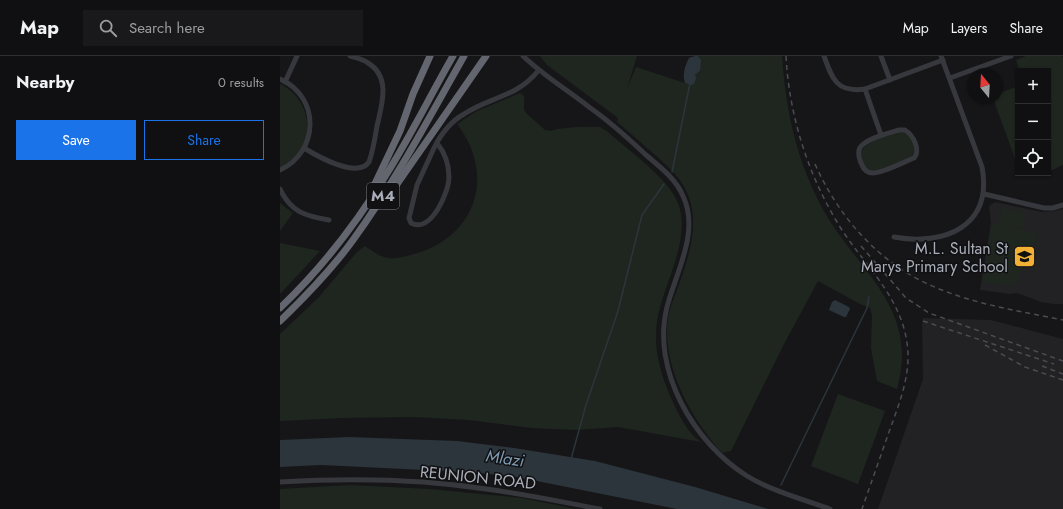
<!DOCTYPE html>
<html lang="en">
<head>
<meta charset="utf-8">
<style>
  :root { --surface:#101012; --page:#19191b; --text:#f1f3f6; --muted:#9c9d9f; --line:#303032; --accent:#1a73e8 }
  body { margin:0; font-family:Jost,sans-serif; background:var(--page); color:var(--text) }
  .controls { position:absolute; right:12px; top:12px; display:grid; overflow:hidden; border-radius:0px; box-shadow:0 1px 3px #0004 }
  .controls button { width:36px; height:36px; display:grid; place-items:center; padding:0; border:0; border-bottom:1px solid var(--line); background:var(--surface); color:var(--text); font:20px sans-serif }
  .compass { position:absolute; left:687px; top:12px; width:36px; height:36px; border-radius:50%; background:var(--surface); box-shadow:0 1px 3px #0004; rotate:342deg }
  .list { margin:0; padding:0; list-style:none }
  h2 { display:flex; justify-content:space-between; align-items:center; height:52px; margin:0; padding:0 16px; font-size:17px }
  h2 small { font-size:13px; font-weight:400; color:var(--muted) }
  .actions { display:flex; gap:8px; padding:12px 16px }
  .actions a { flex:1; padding:9px 0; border:1px solid var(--accent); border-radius:0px; text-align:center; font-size:14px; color:var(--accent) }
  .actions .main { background:var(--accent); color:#fff }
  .icon { flex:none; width:22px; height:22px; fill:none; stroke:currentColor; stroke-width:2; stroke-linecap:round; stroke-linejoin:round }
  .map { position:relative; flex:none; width:783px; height:453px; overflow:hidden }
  header { display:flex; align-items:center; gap:24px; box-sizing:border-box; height:56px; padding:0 20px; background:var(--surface); border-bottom:1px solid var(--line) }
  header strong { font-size:19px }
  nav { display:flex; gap:22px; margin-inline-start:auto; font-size:14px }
  .search { width:280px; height:36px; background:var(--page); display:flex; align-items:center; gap:10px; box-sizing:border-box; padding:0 14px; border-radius:0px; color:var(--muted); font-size:15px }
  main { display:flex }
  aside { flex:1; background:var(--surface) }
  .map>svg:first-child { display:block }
  .built { fill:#222225 }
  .green { fill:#1e261f }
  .water { fill:#2c353c }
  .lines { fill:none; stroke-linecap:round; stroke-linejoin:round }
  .stream { stroke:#2c353c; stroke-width:1.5 }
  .minor { stroke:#37383d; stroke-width:5 }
  .highway { stroke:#63666e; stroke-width:7 }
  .rail { stroke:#4a4c52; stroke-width:1.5; stroke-dasharray:5 4; stroke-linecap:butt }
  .labels { text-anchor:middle; stroke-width:3; stroke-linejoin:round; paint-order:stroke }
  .shield { fill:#111113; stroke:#7b7e86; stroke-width:1 }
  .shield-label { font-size:15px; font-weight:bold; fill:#a8adb8 }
  .poi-label { font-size:16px; fill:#a8adb8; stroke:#111113; text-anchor:end }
  .street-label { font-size:16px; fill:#a8adb8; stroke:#111113 }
  .water-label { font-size:17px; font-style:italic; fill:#7f9bb3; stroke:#111113 }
</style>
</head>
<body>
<header>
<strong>Map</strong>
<div class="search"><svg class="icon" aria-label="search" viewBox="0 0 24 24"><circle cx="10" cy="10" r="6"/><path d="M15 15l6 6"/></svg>Search here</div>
<nav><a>Map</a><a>Layers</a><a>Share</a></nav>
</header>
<main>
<aside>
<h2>Nearby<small>0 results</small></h2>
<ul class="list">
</ul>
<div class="actions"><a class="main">Save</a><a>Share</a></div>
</aside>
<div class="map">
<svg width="783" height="453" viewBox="0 0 783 453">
  <rect width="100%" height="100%" fill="#161618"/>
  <g class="built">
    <polygon points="715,146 762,156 774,155 783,153 783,248 774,248 761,246 737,237 730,238 700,234 711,167 709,150"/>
    <polygon points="643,262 711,264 783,283 783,453 598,453 643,323 642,268"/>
  </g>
  <g class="green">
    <path d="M260,0H357L347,33L356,11L411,29L415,19L420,15L418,0H415H502C506,53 515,98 539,146C572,212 641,248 617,333L597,325L591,292L592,260L590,252L580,248L538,225L503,290L451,395L442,397C410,361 379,306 389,256C404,212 432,158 394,117C377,99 356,83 337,66L338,62L267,9Z"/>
    <polygon points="746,0 782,0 783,2 783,109 768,116 768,15 740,15 736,4"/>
    <path d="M0,28C25,39 36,73 19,96C14,103 7,107 0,112Z"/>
    <polygon points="738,30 738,111 713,42 717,42 717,38"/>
    <path d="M240,37L244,40V53L246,57L265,74L271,75L277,73L297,71H320L328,76C348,94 389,123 398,147C412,184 383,228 377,265C373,291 380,317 391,342C398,357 407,377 421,386L338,371L295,374L252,372L189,364L133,361L62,362L0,365V278L38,242L77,196L85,190C106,206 113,204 138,197C198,178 215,117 177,68L195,56Z"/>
    <path d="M622,76L628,78C633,87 638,95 630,102L597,115L588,114L583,109L581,96C589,83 608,80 622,76Z"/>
    <polygon points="0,147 13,157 0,175"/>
    <polygon points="723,152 746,157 743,173 721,169 759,178 733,231 702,225 712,167 719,169"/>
    <polygon points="0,187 40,195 0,238"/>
    <polygon points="558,338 605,355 578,428 531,410"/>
    <polygon points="70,429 149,433 242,442 296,453 0,453 0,433"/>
  </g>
  <g class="water">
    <path d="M415,0H418L421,4L420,15L415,19L416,22L414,28L411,29L405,27C402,18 405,10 409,2Z"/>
    <polygon points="555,244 569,251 570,253 566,261 564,261 549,254 552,246"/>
    <polygon points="69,381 177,385 234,392 315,405 415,431 488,453 397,453 232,420 186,416 41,409 0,411 0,384"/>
  </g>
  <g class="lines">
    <g class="stream">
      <polyline points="392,116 410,27"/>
      <polyline points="291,403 306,349 338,255 362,159 384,128"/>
      <polyline points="501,429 587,252 589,241"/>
    </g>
    <g class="minor">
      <path d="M243,0C264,20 286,33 309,51C329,65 348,82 366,99C380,111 396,123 403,140C420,176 396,216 387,251C371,314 414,387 467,420C492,435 522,443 550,453"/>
      <path d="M544,0C552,23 557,37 585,33L663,4"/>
      <polyline points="601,0 610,24"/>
      <polyline points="670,22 731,0"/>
      <path d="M0,23C41,41 39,96 0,114"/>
      <polyline points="5,26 17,0"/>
      <polyline points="585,33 601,79"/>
      <path d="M619,74H625C633,79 641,94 634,102C624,106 602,117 593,117C587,117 584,114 582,109C580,105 578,99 579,94C582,83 609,77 619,74Z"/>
      <path d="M157,87C165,97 169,107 169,121C169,136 151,178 131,167L129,162L137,129L154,92C161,78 170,66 184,58C210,41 237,41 258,15"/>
      <path d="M24,92C37,100 77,123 89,106C93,95 95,82 97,70C102,48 111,21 88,7C83,3 76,2 70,0"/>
      <path d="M0,133C11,156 25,160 49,164"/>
      <polyline points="704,138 764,152 773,152 783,149"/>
      <path d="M614,181C664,190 713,171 702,111L661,0"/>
      <path d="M0,426C66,422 141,423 206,433C244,438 282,446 320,453"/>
    </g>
    <g class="highway">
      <polyline points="92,134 120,75 133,38 150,0"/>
      <polyline points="108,141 206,0"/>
      <path d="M0,252C41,213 76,168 106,119C130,81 150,40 173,0"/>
      <path d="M0,265C26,240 52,213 73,184C115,126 149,62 184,0"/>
    </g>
    <g class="rail">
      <path d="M506,0C509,58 527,116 557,166C583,210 625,241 628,297C629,324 618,351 609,376C600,402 591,427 582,453"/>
      <path d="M535,108C558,160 598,206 650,229C692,248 739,255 783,264"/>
      <polyline points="581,190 626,242 649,257 783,305"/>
      <polyline points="643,265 774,308"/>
      <polyline points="705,289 745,311 783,324"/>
      <polyline points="762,310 783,318"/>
    </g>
  </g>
  <defs>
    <symbol id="school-square" viewBox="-11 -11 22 22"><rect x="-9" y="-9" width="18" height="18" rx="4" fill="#f2b134" stroke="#111113"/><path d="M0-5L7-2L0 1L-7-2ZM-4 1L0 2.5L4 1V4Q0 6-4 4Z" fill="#111"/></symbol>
  </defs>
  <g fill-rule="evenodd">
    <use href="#school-square" x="732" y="188" width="25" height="25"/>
  </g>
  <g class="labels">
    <rect class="shield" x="87" y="127" width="32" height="26" rx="3"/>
    <g class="shield-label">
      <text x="103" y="145">M4</text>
    </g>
    <g class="poi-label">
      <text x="728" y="198">M.L. Sultan St<tspan x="728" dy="18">Marys Primary School</tspan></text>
    </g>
    <g class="street-label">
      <text transform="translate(198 421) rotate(6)" y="6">REUNION ROAD</text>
    </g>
    <g class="water-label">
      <text transform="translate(225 402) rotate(8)" y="6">Mlazi</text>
    </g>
  </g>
</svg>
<div class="controls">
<button>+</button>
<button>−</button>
<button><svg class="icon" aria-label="locate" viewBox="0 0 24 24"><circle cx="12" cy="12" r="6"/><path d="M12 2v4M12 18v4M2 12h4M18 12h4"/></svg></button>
</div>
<svg class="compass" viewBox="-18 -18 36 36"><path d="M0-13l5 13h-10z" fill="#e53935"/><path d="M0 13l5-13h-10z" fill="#9c9d9f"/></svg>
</div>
</main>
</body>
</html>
